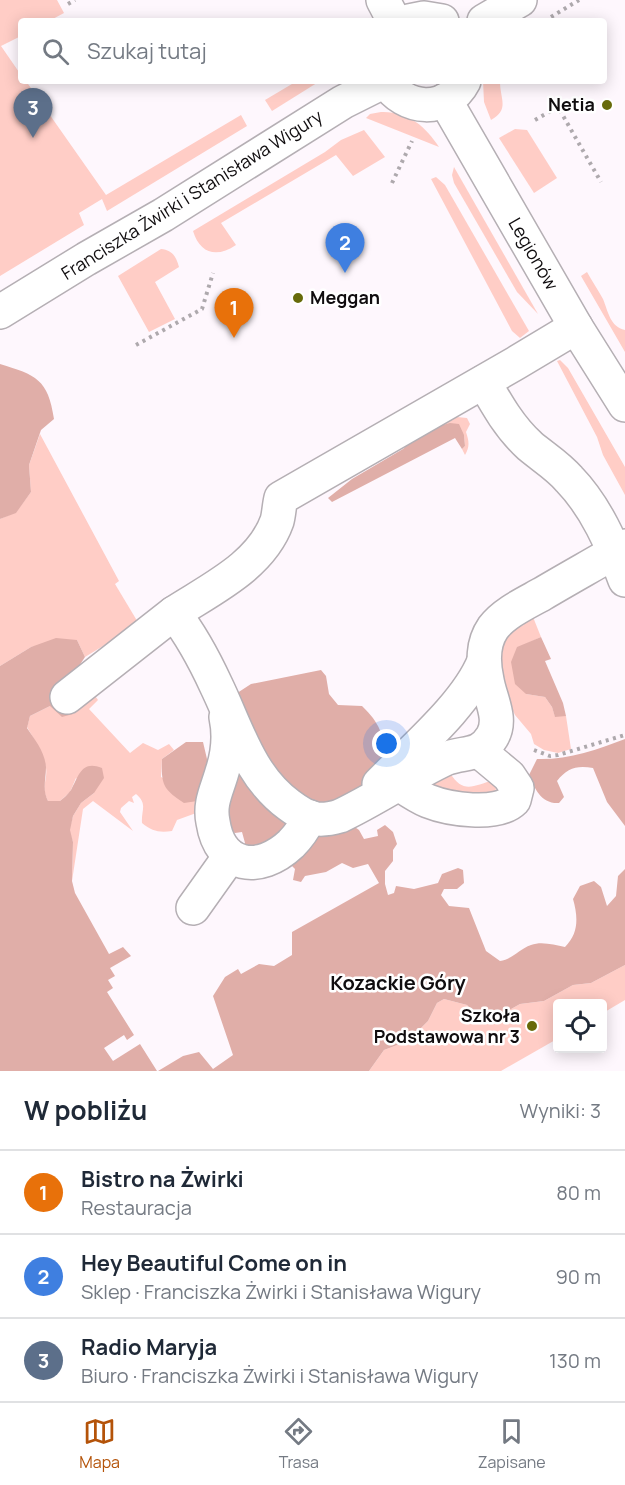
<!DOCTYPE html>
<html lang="pl">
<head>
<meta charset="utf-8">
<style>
  :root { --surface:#fff; --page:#f6f6f7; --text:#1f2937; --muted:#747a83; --line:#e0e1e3; --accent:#b45309 }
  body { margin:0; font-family:Manrope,sans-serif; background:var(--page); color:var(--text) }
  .controls { position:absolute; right:18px; bottom:18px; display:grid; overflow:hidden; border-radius:6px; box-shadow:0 3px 15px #0003 }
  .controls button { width:54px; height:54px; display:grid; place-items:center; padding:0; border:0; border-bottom:2px solid var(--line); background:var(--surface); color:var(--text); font:30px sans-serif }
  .you { position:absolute; left:387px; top:744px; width:21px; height:21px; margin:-15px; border:4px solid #fff; border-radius:50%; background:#1a73e8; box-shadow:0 0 0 9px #1a73e833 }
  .badge { display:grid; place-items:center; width:39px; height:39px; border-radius:50%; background:var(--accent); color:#fff; font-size:20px; font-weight:700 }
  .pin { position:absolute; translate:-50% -50px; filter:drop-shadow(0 2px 3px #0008) }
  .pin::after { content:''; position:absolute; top:32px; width:21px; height:18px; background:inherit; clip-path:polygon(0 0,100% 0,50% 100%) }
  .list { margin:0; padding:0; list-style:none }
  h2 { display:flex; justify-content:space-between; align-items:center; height:78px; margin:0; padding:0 24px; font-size:26px }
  h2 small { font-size:20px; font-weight:400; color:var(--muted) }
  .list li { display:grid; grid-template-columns:39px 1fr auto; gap:18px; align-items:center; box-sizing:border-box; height:84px; padding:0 24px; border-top:2px solid var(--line) }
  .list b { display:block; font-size:22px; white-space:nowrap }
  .list p { margin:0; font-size:20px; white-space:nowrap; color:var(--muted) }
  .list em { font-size:20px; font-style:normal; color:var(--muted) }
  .icon { flex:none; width:33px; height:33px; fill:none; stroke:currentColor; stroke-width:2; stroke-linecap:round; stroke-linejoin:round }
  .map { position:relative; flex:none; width:625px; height:1071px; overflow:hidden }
  .search { position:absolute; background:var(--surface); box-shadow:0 3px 15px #0003; left:18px; right:18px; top:18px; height:66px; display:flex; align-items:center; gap:15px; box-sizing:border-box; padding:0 21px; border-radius:6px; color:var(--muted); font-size:22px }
  .sheet { height:330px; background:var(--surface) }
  nav { display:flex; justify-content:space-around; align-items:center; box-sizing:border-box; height:84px; border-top:2px solid var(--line); background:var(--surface); font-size:16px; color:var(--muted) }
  nav a { display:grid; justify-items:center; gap:3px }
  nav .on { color:var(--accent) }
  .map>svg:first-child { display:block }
  .green { fill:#ffcdc6 }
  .forest { fill:#e0aea8 }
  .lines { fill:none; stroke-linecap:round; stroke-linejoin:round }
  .minor-casing { stroke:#b5afb4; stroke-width:36 }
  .path { stroke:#aea9ad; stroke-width:4; stroke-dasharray:3 4.5; stroke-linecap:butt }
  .minor { stroke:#fff; stroke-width:33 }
  .poi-dot { fill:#676a0a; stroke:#fff; stroke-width:2 }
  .labels { text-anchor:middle; stroke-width:5; stroke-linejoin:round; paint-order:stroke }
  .poi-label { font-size:18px; font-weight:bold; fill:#100d0f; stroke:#fff; text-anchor:end }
  .street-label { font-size:18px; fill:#100d0f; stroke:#fff }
  .neighbourhood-label { font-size:20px; font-weight:bold; fill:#100d0f; stroke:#fff }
</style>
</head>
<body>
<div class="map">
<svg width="625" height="1071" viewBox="0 0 625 1071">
  <rect width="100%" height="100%" fill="#fef7fd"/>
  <g class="green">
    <polygon points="0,0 57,0 64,13 49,21 21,21 21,36 1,46 21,75 21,81 26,81 106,195 241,115 247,126 107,211 102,199 79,213 84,225 0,276"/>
    <polygon points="297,81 320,81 272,111 265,100"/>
    <path d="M483,81H500C500,100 510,109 491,120L484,102Z"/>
    <path d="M381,112C408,111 425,126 439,147L366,118L370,114Z"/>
    <polygon points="515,129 527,130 557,178 534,193 499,138"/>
    <path d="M364,130L385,157L353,176L336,155L221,223L236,245C217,258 200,254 193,231L325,152L341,140Z"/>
    <polygon points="454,167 538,314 517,292 454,183 452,175"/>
    <polygon points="436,177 445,185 529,331 520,338 512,331 431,179"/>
    <path d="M161,249C172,250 176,256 179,267L155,282L175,319L149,332L118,276Z"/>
    <path d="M587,272C592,281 598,290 603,299C608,311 610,327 625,330V352L581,276Z"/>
    <polygon points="560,360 568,368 625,467 625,495 603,455 597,437 557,361"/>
    <path d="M457,417L467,418L470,424L466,432C469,441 470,447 465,455L462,449L465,446L464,435L429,429L444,420Z"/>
    <polygon points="40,434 119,581 115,584 139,624 85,657 77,640 31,647 0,666 0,519 16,512 31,492 29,465"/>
    <polygon points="521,614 533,617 541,637 517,648 526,694 545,697 552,707 555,716 566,716 571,749 558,753 544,750 534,744 531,734 515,715 497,678 496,636 514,619 520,626 524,625"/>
    <path d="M93,693L98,700L89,709L130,753L143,743L158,750L169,744L174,750L162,759L161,777L204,800L199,812L177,820L172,831C159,833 152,831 142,823C141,810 148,804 136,794L132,797L134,803L129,801L121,808L120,812L133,831L93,801L83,809L72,881L73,842L69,830L73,816L81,803L94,793L76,778L70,792L60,801H48C40,786 48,781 46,768C43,754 34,739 27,727L30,716L50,706H72Z"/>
    <path d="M450,773C463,794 473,786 494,780L496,788L495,794L490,799L434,788V781Z"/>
    <polygon points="625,965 625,1000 603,1013 602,1004 558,1004 557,1039 501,1071 369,1071 384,1050 408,1041 428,1021 437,1003 444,999 467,1005 474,1015 504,1013 520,1004 544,1001 573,985 591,983"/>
  </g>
  <g class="forest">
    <path d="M0,364C36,375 48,379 54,419L41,430L29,465L31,492L16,513L0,519Z"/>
    <polygon points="450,423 459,424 464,435 465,446 462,449 455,438 332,502 328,498 352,479 403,449 417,436 429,429"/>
    <polygon points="541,637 551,659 545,661 563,703 566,716 555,717 552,707 545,697 526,694 515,684 511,662 517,647"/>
    <path d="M56,638L77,640L85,657L73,675V714L62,717L50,706L30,716L27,728C35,740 45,752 46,767C46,780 42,789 48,801H60C64,798 68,794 71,790C79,776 81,760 102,768L104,778L94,793L81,803L73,816L70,830L73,842L72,881L75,893L109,954L123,947L131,956L110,968L115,976L108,980L113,988L107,992L134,1035L127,1040L124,1035L104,1048L113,1061L140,1044L157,1071H0V666L31,647Z"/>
    <path d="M321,670L326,676L329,694L338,705L362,706C380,723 383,735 388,759L367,789L334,809L287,795L228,699L251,684Z"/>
    <path d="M625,739V826L607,802L593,768C577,765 567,768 557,781L564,797L559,803C541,804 535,789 529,775L537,759C567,760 597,750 625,739Z"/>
    <path d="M186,742H203L207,759L214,773L204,800L184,803C163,789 161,785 162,759Z"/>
    <polygon points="240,757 299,820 289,837 240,851 245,843 242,832 235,833 225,829 230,775"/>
    <path d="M349,823L359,830L364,839L378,836L377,830L385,825L393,832L397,844L393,850V861L385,871V884L388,895L394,893L396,886L414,889L438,883L442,874L458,868L463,870L464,883L457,889H444L441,895L449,906L469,908L486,951L500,961C513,959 519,949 531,945C542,941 554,945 565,947C579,933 578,917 573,899L580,886L594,881L601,887L607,906L616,896L618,876L625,869V965L591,983L573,985L544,1001L520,1004L504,1013L486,1019L475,1015L467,1005L444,999L437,1003L428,1021L408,1041L384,1050L369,1071H158L183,1056L199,1052L213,1069L233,1055L213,996L225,977L238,969L241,974L259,964L274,966L292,955V932L379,883L368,864L353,868L342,863L326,872L305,876L301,882L293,880L295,869L287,861L326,827Z"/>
  </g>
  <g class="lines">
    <defs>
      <g id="minor">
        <polyline points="383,0 394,21"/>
        <polyline points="409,21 424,18 442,21"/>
        <polyline points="484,21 520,0"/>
        <path d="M386,81C404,111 447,114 464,81"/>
        <polyline points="445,100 576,327 625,405"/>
        <polyline points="0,312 86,259 163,215 343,102 385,81"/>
        <path d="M484,382C497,405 510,428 530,446C543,457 558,466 569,479C596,507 612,544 625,580"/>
        <path d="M174,613C211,589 261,566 277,521C279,514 279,506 281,498L516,363L576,327"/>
        <path d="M67,697L174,613C191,635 204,659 216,685C237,728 249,776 289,805C297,811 307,818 317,819C325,820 333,818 340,816C376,799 409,776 445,759C464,751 479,758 492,737C503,719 490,699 487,680C483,662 482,644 493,628C504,613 526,603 542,594C569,578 598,562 625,546"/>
        <path d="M226,717C230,736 228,754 222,772C217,790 209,803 213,822C220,868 259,874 291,844C299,836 305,827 310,817"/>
        <path d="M379,784C412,750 467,704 484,661"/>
        <path d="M399,784C408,790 418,797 428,801C448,809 497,817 514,800L517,788L509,776L479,751"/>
        <polyline points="193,908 230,856"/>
      </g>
    </defs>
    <use href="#minor" class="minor-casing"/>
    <g class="path">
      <polyline points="68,4 75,0"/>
      <polyline points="551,17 579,0"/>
      <polyline points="535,120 558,107 601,182"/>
      <polyline points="392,183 412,141"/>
      <polyline points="136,345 202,309 213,273"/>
      <polyline points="534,750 550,756 558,755 625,735"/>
    </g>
    <use href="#minor" class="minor"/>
  </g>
  <g class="poi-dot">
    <circle cx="607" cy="105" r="6"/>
    <circle cx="298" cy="298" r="6"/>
    <circle cx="532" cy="1026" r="6"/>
  </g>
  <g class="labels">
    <g class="poi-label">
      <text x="595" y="111">Netia</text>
      <text x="310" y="304" text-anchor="start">Meggan</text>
      <text x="520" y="1022">Szkoła<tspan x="520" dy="21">Podstawowa nr 3</tspan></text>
    </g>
    <g class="street-label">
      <text transform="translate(192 195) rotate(-32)" y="6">Franciszka Żwirki i Stanisława Wigury</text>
      <text transform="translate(533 254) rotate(60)" y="6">Legionów</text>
    </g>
    <g class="neighbourhood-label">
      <text x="398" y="990">Kozackie Góry</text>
    </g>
  </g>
</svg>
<div class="controls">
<button><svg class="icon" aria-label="locate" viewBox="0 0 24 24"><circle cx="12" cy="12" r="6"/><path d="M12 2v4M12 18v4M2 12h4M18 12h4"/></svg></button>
</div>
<div class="you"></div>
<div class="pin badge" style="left:234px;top:338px;background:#e8710a">1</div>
<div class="pin badge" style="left:345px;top:273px;background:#3f7fe0">2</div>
<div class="pin badge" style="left:33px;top:138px;background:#5c6f8a">3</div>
<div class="search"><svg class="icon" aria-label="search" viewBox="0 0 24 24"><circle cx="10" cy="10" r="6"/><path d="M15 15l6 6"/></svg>Szukaj tutaj</div>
</div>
<section class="sheet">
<h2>W pobliżu<small>Wyniki: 3</small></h2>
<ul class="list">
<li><span class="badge" style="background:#e8710a">1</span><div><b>Bistro na Żwirki</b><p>Restauracja</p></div><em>80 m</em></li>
<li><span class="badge" style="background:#3f7fe0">2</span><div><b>Hey Beautiful Come on in</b><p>Sklep · Franciszka Żwirki i Stanisława Wigury</p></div><em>90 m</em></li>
<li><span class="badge" style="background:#5c6f8a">3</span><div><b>Radio Maryja</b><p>Biuro · Franciszka Żwirki i Stanisława Wigury</p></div><em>130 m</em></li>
</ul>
</section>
<nav>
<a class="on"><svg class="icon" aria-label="map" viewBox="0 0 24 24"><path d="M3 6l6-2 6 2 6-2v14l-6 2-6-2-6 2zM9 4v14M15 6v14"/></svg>Mapa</a>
<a><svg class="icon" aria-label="directions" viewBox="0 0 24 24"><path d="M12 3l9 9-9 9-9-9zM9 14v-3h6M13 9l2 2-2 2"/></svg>Trasa</a>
<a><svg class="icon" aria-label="saved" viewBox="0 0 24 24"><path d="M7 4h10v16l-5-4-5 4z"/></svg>Zapisane</a>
</nav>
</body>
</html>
